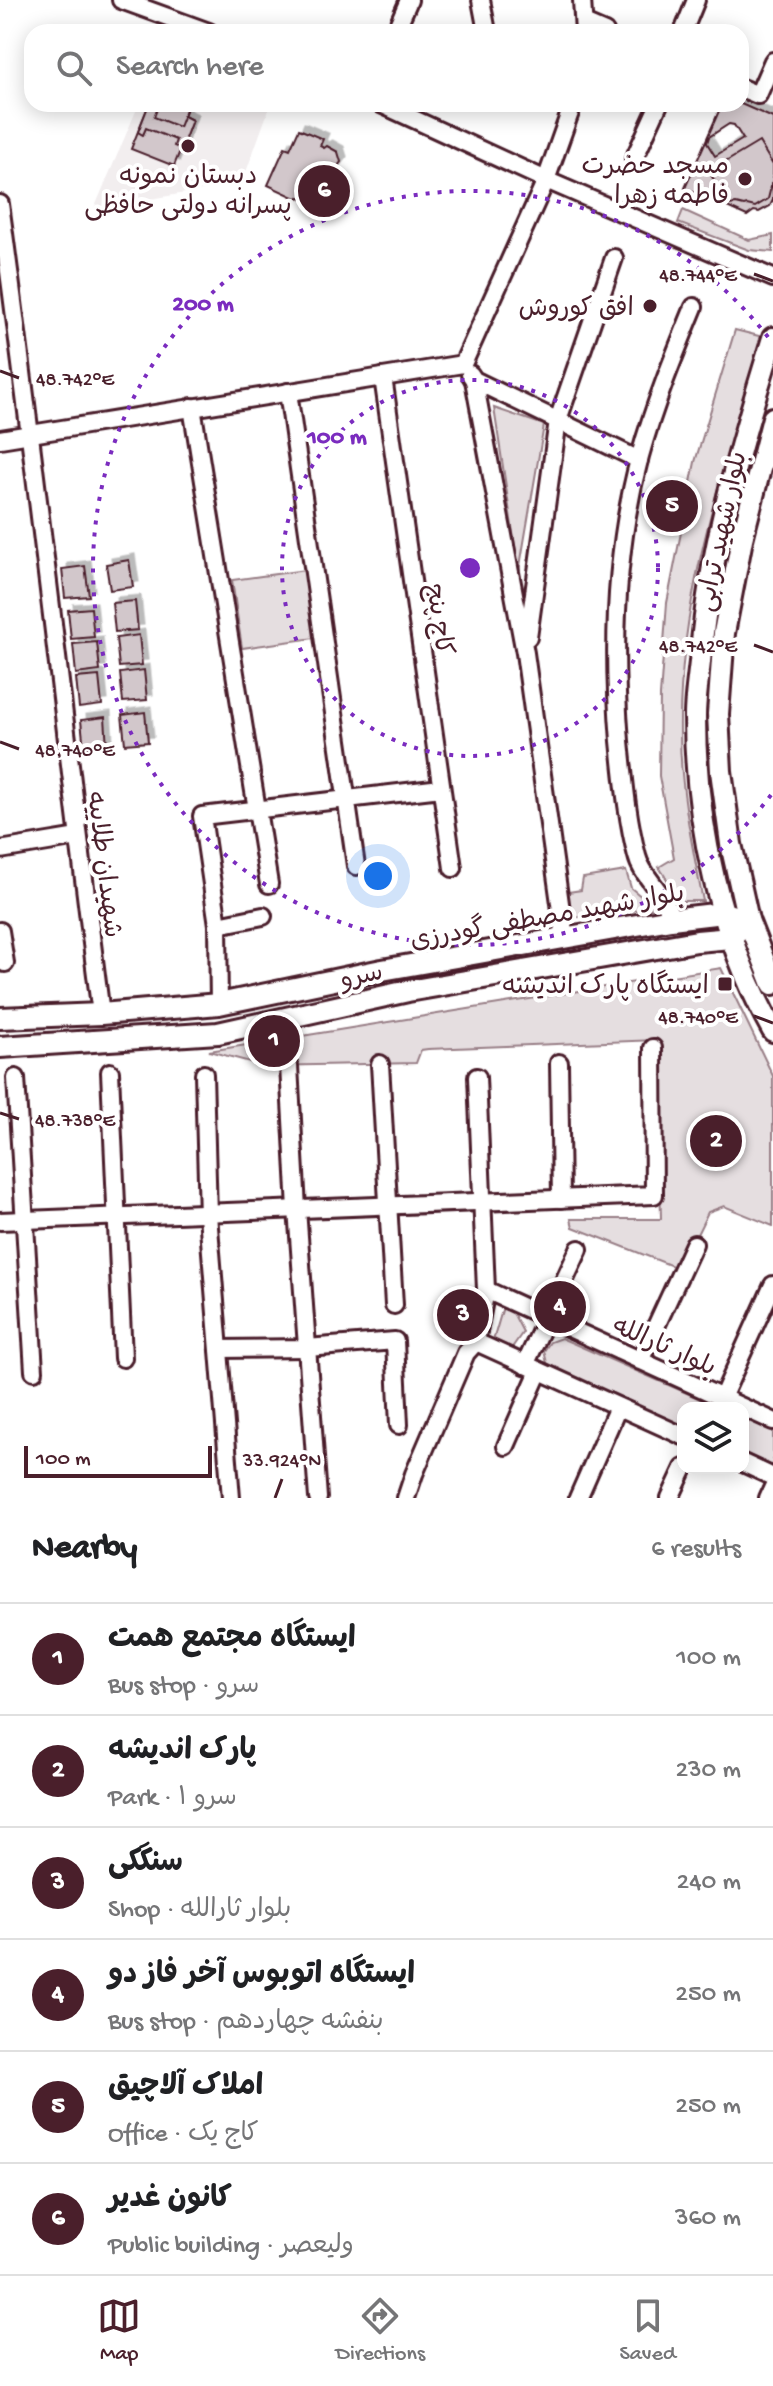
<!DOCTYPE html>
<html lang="en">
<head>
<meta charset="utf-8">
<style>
  :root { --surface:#fff; --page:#f6f6f6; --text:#202124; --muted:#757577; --line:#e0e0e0; --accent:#4a1f2b }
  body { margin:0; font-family:"Gochi Hand","Playpen Sans Arabic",sans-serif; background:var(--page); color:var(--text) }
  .controls { position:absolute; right:24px; bottom:24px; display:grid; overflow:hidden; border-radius:16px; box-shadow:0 4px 20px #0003 }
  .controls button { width:72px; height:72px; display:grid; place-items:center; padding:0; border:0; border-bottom:2px solid var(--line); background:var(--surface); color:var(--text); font:40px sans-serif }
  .scale { position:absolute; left:24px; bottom:20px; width:188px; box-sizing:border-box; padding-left:8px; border:4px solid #4a1f2b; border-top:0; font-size:22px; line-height:28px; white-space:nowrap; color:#4a1f2b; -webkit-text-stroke:6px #fff; paint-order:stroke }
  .you { position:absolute; left:378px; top:876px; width:28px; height:28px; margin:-20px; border:6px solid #fff; border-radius:50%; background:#1a73e8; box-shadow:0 0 0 12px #1a73e833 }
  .badge { display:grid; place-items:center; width:52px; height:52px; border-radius:50%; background:var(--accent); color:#fff; font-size:26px; font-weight:700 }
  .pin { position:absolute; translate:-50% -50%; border:4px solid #fff; box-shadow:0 2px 8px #0006 }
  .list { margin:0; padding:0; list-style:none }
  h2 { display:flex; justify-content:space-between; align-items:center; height:104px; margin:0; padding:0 32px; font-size:34px }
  h2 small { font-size:26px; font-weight:400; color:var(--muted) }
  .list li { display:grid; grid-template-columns:52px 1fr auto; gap:24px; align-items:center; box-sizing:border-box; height:112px; padding:0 32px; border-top:2px solid var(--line) }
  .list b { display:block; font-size:30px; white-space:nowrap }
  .list p { margin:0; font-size:26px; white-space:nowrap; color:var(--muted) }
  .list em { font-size:26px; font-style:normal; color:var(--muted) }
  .icon { flex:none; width:44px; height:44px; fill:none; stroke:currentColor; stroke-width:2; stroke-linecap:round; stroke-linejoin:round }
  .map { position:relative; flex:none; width:773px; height:1498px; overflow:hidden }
  .search { position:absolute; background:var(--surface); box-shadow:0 4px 20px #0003; left:24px; right:24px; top:24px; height:88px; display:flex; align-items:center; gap:20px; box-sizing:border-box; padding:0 28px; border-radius:24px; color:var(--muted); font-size:30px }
  .sheet { height:776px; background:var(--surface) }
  nav { display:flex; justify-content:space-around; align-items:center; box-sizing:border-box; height:112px; border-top:2px solid var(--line); background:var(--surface); font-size:22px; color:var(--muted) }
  nav a { display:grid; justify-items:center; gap:4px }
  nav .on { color:var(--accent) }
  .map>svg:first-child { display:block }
  .built { fill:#f2eeef }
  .green { fill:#e5dee0; stroke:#987e86; stroke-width:2 }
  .building { fill:#d2c7cb; stroke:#4a1f2b; stroke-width:2; fill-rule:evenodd; filter:url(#shadow) }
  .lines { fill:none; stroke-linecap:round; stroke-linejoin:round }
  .minor-casing { stroke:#4a1f2b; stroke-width:22 }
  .major-casing { stroke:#4a1f2b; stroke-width:26 }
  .minor { stroke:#fff; stroke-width:16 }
  .major { stroke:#fff; stroke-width:20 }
  .ticks { fill:none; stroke:#4a1f2b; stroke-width:3 }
  .ring { fill:none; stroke:#7b2cbf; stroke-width:4; stroke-dasharray:4 8 }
  .poi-dot { fill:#4a1f2b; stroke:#fff; stroke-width:3 }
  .labels { text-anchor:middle; stroke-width:8; stroke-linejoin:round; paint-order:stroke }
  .poi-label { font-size:26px; fill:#4a1f2b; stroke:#fff; text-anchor:end }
  .street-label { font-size:26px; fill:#4a1f2b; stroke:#fff }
  .ticks-label { font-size:20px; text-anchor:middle; fill:#4a1f2b; stroke:#fff; stroke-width:8; stroke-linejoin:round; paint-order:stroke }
  .centre { fill:#7b2cbf; stroke:#fff; stroke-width:4 }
  .ring-label { font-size:24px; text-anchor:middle; font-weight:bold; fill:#7b2cbf; stroke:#fff; stroke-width:8; stroke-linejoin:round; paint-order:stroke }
</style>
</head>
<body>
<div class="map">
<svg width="773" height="1498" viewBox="0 0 773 1498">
  <defs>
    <filter id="shadow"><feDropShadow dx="5.5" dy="-5.5" stdDeviation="0" flood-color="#0004"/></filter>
  </defs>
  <rect width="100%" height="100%" fill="#fff"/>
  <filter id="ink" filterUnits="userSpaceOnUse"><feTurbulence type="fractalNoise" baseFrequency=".0125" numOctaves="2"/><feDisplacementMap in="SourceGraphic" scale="16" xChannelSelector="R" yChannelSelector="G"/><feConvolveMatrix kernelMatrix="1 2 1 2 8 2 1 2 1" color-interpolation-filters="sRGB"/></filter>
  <g filter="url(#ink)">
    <polygon class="built" points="139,104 257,104 269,109 242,183 94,209"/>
    <g class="green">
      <polygon points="683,210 749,240 773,235 773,252 749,250 678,223"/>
      <path d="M735,330L763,337C725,463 678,599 680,732C680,789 692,845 703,901H681L659,867L674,858L659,776L660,696L667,603L695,462Z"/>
      <polygon points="494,408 544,425 519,572"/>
      <polygon points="306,570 315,638 242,648 232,580"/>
      <polygon points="626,871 631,888 655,908 570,918 568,892 581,890 583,878"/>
      <polygon points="721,968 773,1076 773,1226 724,1206 708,1212 680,1269 573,1227 571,1219 661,1219 657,1040 428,1049 421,1050 416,1063 265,1066 209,1051"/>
      <polygon points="503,1307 512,1311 523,1332 511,1349 493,1341"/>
      <polygon points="561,1338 721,1408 683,1408 683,1426 555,1369 547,1363 544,1351 550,1342"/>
      <polygon points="743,1418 773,1431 773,1466 743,1453"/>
    </g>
    <g class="building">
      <polygon points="149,104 188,104 184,116 192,120 174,166 131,149"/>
      <polygon points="149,104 188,104 184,116 192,120 181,149 174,146 176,140 146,128 143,135 138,132"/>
      <polygon points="159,104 188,104 179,127 154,117"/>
      <path d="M722,104H741L773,118V200L770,206L759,212L754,211L747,216L685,188ZM729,124L734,125L743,139L715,156L707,143L709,137Z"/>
      <polygon points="299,129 323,139 320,146 324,148 327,146 338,152 341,162 330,176 337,179 327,203 305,194 303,198 299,197 298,199 268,185 285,147 290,149"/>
      <polygon points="759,142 773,165 773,179 768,199 755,207 747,205 744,206 736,204 730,205 709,172"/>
      <polygon points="129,560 133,587 110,590 106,564"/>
      <polygon points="85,566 89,596 65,598 62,569"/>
      <polygon points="135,601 138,630 115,632 112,603"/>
      <polygon points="91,608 94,637 71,639 68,610"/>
      <polygon points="139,635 142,665 119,667 116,638"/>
      <polygon points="97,642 100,671 76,674 73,644"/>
      <polygon points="144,670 147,700 123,702 120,673"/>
      <polygon points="99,676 102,705 79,708 76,678"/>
      <polygon points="145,712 148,742 125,744 122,715"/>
      <polygon points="105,717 107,747 84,749 81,720"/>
    </g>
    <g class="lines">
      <defs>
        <g id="minor">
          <polyline points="121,0 209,32"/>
          <polyline points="481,0 487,32"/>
          <polyline points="582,0 584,32"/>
          <polyline points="584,23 605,32"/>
          <polyline points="395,32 409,0"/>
          <polyline points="683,32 696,0"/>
          <polyline points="741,88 758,95 773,61"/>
          <polyline points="381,104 546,180 773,278"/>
          <polyline points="634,159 659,104"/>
          <path d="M0,204C37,474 66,744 101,1014"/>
          <polyline points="470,374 474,380 639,460"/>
          <polyline points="383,377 453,868"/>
          <polyline points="474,380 525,653 565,939"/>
          <polyline points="288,392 356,866"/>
          <polyline points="192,407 269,884"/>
          <polyline points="0,439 463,364 546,180 573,104"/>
          <polyline points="528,637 558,420 614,258"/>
          <polyline points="0,850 78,837"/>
          <path d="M671,919C666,892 642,878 637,856C627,818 624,780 620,741C612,646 615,549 640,456C654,405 674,356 694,307"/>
          <polyline points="218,925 263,916"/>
          <polyline points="0,931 5,963"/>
          <polyline points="219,1004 218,925 202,816 441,788"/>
          <polyline points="559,1063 561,1199"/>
          <polyline points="380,1064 394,1305"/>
          <polyline points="289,1066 297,1209 318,1498"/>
          <polyline points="110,1072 123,1358"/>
          <polyline points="204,1074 208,1215 231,1498"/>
          <polyline points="477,1077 486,1290 476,1342 683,1436"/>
          <polyline points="16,1078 34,1371"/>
          <polyline points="0,1221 654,1195 653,1048"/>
          <polyline points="486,1290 773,1421"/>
          <polyline points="219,1349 307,1348 395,1341 399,1425"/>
          <polyline points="640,1361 694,1244"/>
          <polyline points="525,1365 579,1249"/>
          <polyline points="722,1398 773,1285"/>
          <polyline points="506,1446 539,1371"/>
          <polyline points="743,1463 773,1477"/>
          <polyline points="406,1498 414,1474 466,1353 476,1342"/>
          <polyline points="578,1498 618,1407"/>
          <polyline points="670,1498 684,1468"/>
          <polyline points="768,1498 773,1487"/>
        </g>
        <g id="major">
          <path d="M773,338C740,444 709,552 700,662C698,680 695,699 695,717C695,825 720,936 773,1031"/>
          <polyline points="773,418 742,539 724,633 718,714 721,771 731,844 748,920 773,984"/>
          <polyline points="0,1018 101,1014 219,1004 382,970 671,919 723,913 748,920 731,938"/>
          <polyline points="0,1047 218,1033 408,991 697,941 731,938"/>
        </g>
      </defs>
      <use href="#minor" class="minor-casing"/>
      <use href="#major" class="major-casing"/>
      <use href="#minor" class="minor"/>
      <use href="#major" class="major"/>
    </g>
  </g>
  <path class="ticks" d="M754,274L773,281M0,371L19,378M754,645L773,652M0,742L19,749M754,1016L773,1023M0,1113L19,1119M275,1498L282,1479"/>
  <g class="ring">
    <circle cx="470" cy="568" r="188"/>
    <path d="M771 795A377 377 0 1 1 771 341"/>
  </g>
  <g class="poi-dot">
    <circle cx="188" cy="146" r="8"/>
    <circle cx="745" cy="179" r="8"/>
    <circle cx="650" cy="306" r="8"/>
    <rect x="717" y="976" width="16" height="16" rx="4"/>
  </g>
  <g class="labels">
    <g class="poi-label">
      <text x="729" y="173">مسجد حضرت<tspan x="729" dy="30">فاطمه زهرا</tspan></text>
      <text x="188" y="183" text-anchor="middle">دبستان نمونه<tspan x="188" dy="30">پسرانه دولتی حافظی</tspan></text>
      <text x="634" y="315">افق کوروش</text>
      <text x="709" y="993">ایستگاه پارک اندیشه</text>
    </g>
    <g class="street-label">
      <text transform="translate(720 531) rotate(-78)" y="9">بلوار شهید ترابی</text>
      <text transform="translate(441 619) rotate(82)" y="9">کاج پنج</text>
      <text transform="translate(106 864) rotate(83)" y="9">شهیدان طلاییه</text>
      <text transform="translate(547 915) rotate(-10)" y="9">بلوار شهید مصطفی گودرزی</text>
      <text transform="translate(361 974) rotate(-12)" y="9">سرو</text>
      <text transform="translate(665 1345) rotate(24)" y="9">بلوار ثارالله</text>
    </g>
  </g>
  <g class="ticks-label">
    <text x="698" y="281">48.744°E</text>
    <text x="75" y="385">48.742°E</text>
    <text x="698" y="652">48.742°E</text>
    <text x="75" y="756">48.740°E</text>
    <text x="698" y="1023">48.740°E</text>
    <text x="75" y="1126">48.738°E</text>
    <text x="282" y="1466">33.924°N</text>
  </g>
  <circle cx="470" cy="568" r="12" class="centre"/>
  <g class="ring-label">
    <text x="203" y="310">200 m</text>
    <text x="337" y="443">100 m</text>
  </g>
</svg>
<div class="controls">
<button><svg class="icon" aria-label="layers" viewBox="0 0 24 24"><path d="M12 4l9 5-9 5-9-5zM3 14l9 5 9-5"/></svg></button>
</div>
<div class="scale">100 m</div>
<div class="you"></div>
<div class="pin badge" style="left:274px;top:1041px">1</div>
<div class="pin badge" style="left:716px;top:1141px">2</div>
<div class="pin badge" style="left:463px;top:1315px">3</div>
<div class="pin badge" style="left:560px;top:1307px">4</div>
<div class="pin badge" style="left:672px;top:506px">5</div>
<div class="pin badge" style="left:324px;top:191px">6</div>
<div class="search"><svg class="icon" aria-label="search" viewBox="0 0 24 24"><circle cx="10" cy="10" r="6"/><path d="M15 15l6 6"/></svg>Search here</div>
</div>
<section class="sheet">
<h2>Nearby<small>6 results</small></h2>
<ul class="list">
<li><span class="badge">1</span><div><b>ایستگاه مجتمع همت</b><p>Bus stop · سرو</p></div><em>100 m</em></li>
<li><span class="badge">2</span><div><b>پارک اندیشه</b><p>Park · سرو ۱</p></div><em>230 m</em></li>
<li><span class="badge">3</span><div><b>سنگکی</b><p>Shop · بلوار ثارالله</p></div><em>240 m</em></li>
<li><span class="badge">4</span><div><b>ایستگاه اتوبوس آخر فاز دو</b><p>Bus stop · بنفشه چهاردهم</p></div><em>250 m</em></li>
<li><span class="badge">5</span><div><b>املاک آلاچیق</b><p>Office · کاج یک</p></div><em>250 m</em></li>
<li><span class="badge">6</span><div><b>کانون غدیر</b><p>Public building · ولیعصر</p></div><em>360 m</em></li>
</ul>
</section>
<nav>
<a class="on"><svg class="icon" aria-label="map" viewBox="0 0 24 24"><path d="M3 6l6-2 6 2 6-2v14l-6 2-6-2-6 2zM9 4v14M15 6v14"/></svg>Map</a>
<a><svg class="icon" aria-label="directions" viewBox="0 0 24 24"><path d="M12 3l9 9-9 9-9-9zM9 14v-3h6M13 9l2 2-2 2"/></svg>Directions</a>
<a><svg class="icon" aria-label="saved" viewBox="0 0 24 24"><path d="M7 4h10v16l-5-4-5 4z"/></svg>Saved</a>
</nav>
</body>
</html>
